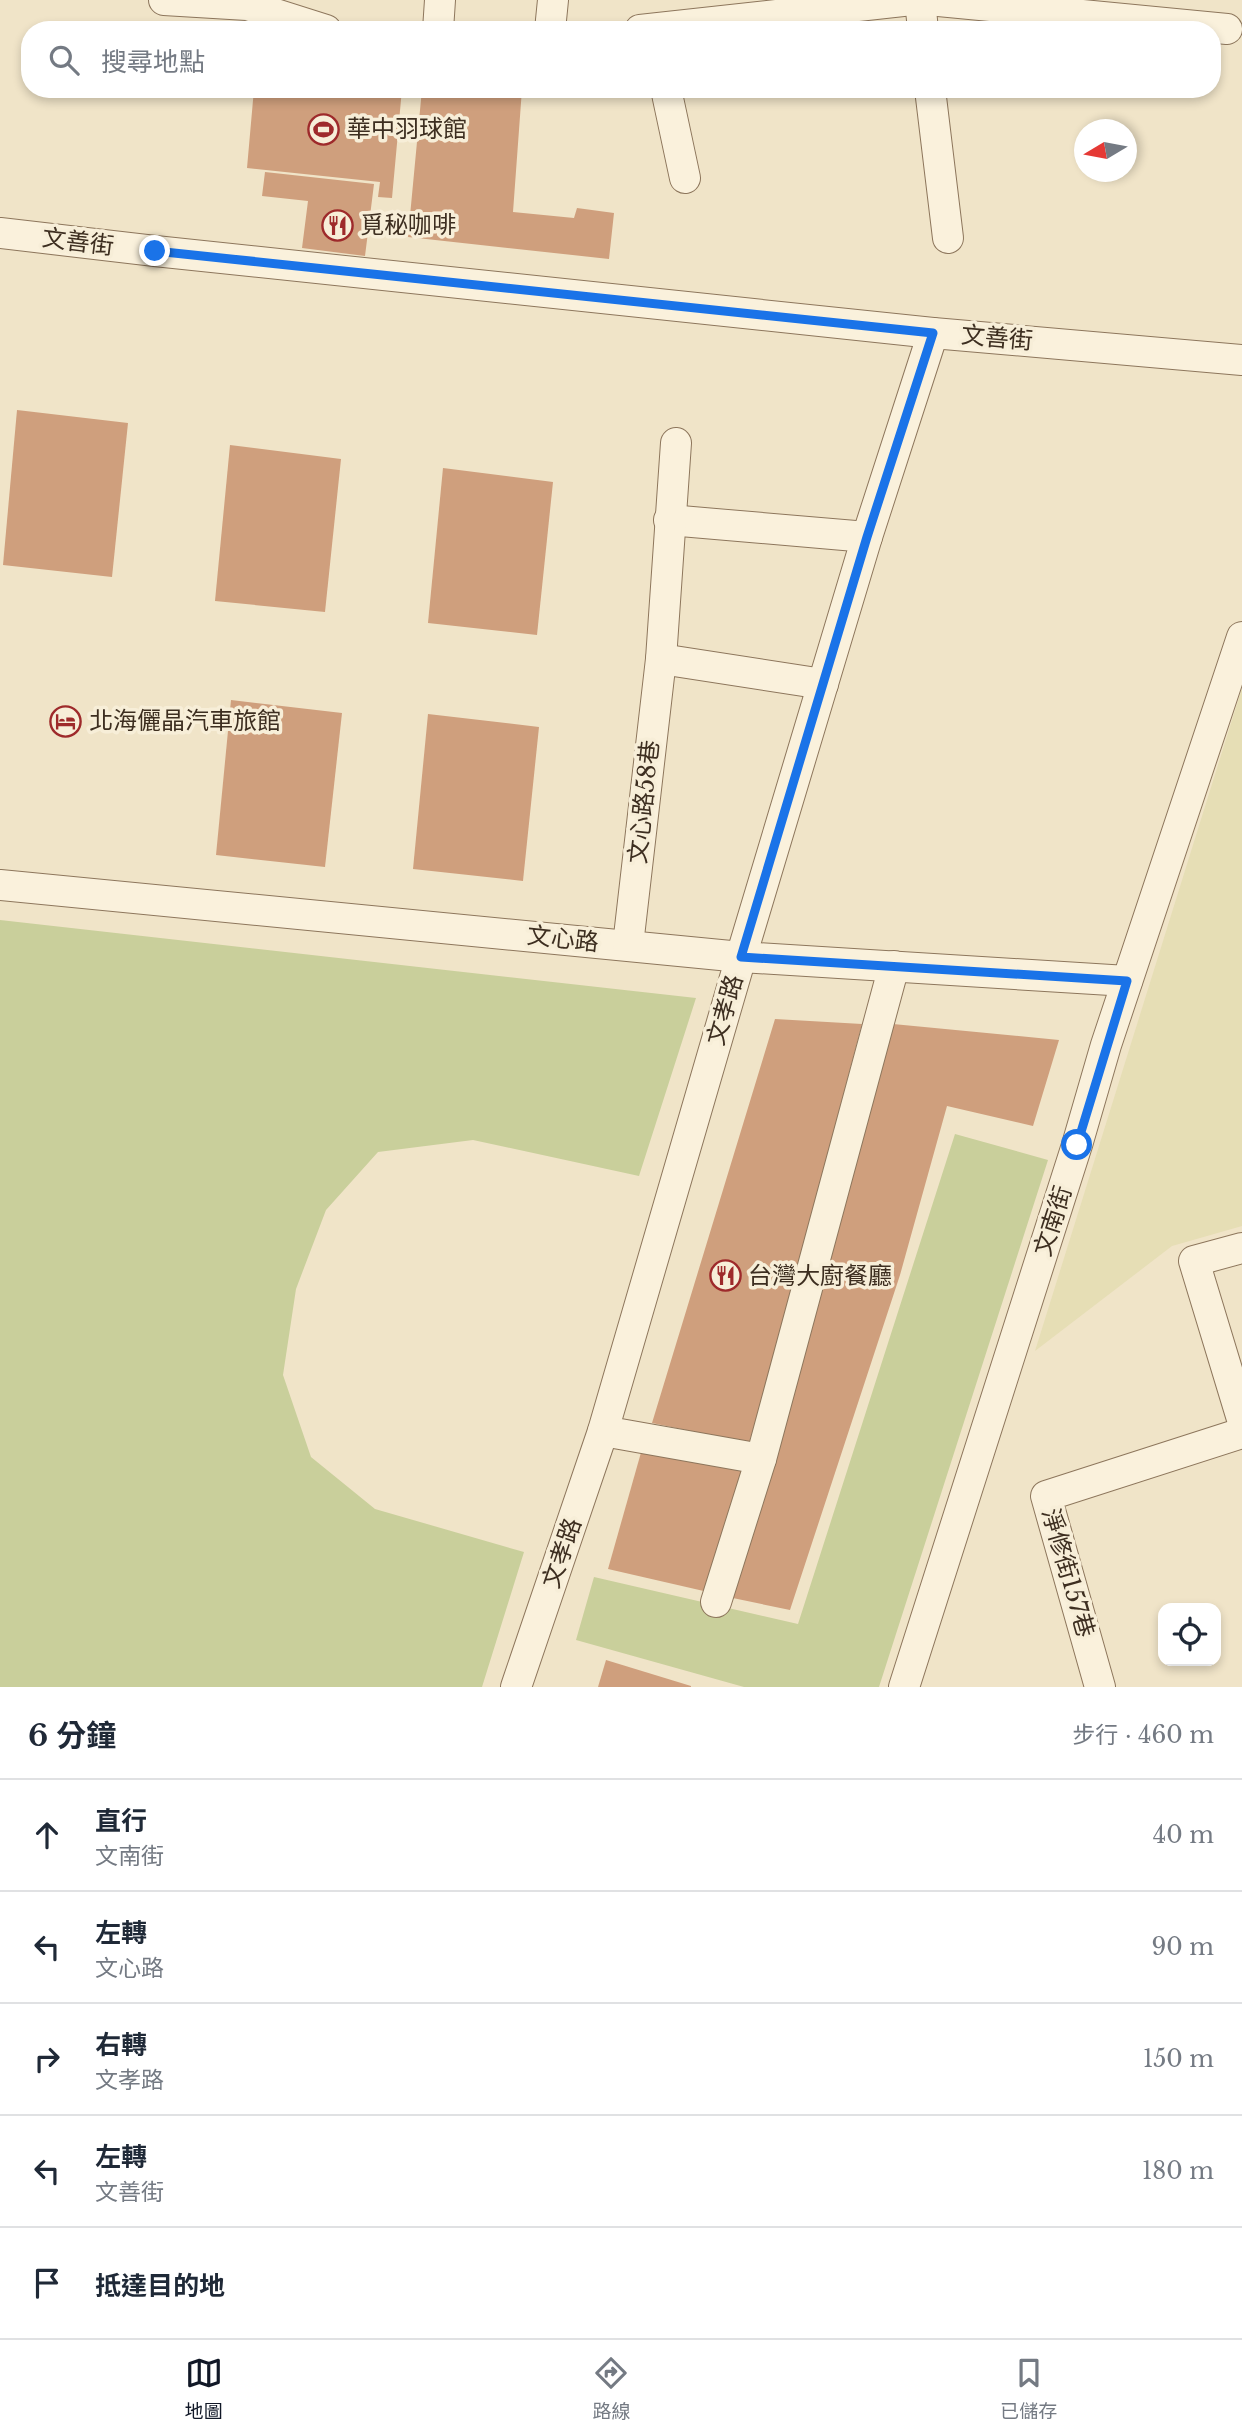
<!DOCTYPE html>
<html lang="zh-TW">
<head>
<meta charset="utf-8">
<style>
  :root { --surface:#fff; --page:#f2f2f3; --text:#1f2937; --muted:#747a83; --line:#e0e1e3; --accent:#111827 }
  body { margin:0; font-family:"Libre Baskerville","Noto Sans TC",serif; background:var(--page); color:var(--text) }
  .controls { position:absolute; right:21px; bottom:21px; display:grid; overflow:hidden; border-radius:14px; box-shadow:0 4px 10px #0003 }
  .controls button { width:63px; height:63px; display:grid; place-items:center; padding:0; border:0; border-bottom:2px solid var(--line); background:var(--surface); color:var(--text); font:35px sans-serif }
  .compass { position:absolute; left:1074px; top:119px; width:63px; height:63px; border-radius:50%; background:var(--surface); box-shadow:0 4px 10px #0003; rotate:260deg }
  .stop { position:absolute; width:21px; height:21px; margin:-16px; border:5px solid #1a73e8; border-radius:50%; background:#fff }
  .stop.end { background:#1a73e8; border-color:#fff; box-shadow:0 2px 7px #0008 }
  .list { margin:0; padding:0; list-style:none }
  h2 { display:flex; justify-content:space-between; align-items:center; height:91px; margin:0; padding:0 28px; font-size:30px }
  h2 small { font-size:23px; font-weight:400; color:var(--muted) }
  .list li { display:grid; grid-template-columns:46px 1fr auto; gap:21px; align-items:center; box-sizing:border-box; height:112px; padding:0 28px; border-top:2px solid var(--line) }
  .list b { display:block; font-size:26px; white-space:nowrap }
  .list p { margin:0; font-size:23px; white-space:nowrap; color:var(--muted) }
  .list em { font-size:23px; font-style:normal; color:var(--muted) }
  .icon { flex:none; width:38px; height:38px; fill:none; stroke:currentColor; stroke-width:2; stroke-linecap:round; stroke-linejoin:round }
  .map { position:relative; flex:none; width:1242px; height:1687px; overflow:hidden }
  .search { position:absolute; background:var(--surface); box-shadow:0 4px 10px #0003; left:21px; right:21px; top:21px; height:77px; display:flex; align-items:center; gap:18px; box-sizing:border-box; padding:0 24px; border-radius:28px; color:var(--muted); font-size:26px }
  .sheet { height:651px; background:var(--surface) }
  nav { display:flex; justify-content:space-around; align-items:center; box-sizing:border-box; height:98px; border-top:2px solid var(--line); background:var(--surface); font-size:19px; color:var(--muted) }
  nav a { display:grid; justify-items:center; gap:4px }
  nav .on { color:var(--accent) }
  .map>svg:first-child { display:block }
  .farmland { fill:#e6deb5 }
  .green { fill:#c9cf9b }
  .building { fill:#cf9f7d }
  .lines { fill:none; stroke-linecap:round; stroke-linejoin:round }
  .minor-casing { stroke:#8d765c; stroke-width:32 }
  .minor { stroke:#faf1dc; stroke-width:30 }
  .route { stroke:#1a73e8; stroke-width:9 }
  .labels { text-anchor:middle; stroke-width:7; stroke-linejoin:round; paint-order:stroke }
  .poi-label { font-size:24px; fill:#3d2e20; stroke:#f7eed8; text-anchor:start }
  .street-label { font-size:24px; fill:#3d2e20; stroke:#f7eed8 }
</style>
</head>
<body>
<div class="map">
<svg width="1242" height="1687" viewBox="0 0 1242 1687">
  <rect width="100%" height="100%" fill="#f0e4c8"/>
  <polygon class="farmland" points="1242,688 1242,1226 1172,1246 1035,1351"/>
  <g class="green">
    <polygon points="0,920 696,998 639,1176 473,1140 378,1152 326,1210 296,1289 283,1375 311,1457 375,1509 524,1552 482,1687 0,1687"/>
    <polygon points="955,1134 1048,1160 879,1687 744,1687 576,1640 594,1577 798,1624"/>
  </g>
  <g class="building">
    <polygon points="254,89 402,89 392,198 378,197 380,182 247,168"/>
    <polygon points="422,89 522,89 513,212 574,218 577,208 614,213 609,259 408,237"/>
    <polygon points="265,172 374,184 365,256 302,248 308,201 262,196"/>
    <polygon points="17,410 128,423 112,577 3,565"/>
    <polygon points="230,445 341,459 325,612 215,601"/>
    <polygon points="443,468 553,482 537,635 428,623"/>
    <polygon points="231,700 342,713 325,867 216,855"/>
    <polygon points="428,714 539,727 523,881 413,869"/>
    <polygon points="775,1019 862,1024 803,1247 893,1024 1059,1040 1033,1126 947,1106 900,1275 790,1610 728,1597 782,1329 749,1443 652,1423"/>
    <polygon points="642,1449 746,1465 708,1592 608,1569"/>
    <polygon points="606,1660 691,1686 691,1687 598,1687"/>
  </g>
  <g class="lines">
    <defs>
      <g id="minor">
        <polyline points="164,0 247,5 326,30"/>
        <polyline points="920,0 923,30"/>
        <polyline points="928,0 1227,29"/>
        <polyline points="438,30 440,0"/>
        <polyline points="550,30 553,0"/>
        <polyline points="640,30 912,0"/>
        <polyline points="666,89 685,178"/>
        <polyline points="930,89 948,238"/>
        <polyline points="0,233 155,251 933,333 1242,360"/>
        <polyline points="669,520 867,537"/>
        <polyline points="661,659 823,684"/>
        <polyline points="0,885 741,957 1127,981"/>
        <polyline points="628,945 661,659 676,443"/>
        <polyline points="1242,1248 1194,1261 1242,1419"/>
        <polyline points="603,1431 761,1459"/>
        <polyline points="716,1602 761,1459 894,966"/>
        <polyline points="516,1687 603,1431 741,957 867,537 933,333"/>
        <polyline points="904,1687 1077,1145 1106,1045 1242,637"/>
        <polyline points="1100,1687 1046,1496 1242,1433"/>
      </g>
    </defs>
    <use href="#minor" class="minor-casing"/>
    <use href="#minor" class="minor"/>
  </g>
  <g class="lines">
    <polyline class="route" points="155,251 933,333 867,537 741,957 1127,981 1077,1145"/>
  </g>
  <defs>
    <symbol id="stadium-ring" viewBox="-11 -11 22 22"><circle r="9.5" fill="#f7eed8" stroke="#9e2a2b" stroke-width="1.5"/><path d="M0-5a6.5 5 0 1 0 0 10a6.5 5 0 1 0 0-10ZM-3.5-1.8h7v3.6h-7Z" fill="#9e2a2b"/></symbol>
    <symbol id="restaurant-ring" viewBox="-11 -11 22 22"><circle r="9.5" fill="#f7eed8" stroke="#9e2a2b" stroke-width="1.5"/><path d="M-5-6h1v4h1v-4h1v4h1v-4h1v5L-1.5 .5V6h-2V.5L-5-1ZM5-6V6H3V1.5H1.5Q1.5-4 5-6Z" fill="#9e2a2b"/></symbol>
    <symbol id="hotel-ring" viewBox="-11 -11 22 22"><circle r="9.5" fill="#f7eed8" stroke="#9e2a2b" stroke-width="1.5"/><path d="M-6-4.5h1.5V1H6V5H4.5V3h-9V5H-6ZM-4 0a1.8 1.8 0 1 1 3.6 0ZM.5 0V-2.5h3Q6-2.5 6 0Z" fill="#9e2a2b"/></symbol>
  </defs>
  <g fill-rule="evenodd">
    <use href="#stadium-ring" x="306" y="112" width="35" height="35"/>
    <use href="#restaurant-ring" x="320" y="208" width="35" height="35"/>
    <use href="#hotel-ring" x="48" y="704" width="35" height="35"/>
    <use href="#restaurant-ring" x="708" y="1258" width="35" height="35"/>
  </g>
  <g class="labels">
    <g class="poi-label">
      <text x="347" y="137">華中羽球館</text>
      <text x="360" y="233">覓秘咖啡</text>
      <text x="89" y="729">北海儷晶汽車旅館</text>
      <text x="748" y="1284">台灣大廚餐廳</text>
    </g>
    <g class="street-label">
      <text transform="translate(78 242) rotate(7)" y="8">文善街</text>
      <text transform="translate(997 338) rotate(5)" y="8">文善街</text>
      <text transform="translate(644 802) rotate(-84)" y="8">文心路58巷</text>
      <text transform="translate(563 939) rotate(6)" y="8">文心路</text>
      <text transform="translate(725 1010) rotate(-74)" y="8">文孝路</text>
      <text transform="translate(1053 1221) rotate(-72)" y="8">文南街</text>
      <text transform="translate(562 1553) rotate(-71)" y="8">文孝路</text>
      <text transform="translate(1068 1573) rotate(74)" y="8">淨修街157巷</text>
    </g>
  </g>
</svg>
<div class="controls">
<button><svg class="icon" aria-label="locate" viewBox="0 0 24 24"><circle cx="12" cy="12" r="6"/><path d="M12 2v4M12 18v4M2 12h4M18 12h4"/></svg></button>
</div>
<svg class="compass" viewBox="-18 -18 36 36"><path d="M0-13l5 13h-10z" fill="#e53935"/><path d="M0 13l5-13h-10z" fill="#747a83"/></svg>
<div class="stop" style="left:1077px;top:1145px"></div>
<div class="stop end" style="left:155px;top:251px"></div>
<div class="search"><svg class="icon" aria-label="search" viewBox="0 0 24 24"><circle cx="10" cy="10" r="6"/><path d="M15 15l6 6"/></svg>搜尋地點</div>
</div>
<section class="sheet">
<h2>6 分鐘<small>步行 · 460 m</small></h2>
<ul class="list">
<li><svg class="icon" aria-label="ahead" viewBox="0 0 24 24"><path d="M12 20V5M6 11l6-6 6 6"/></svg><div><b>直行</b><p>文南街</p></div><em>40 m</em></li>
<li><svg class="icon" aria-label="left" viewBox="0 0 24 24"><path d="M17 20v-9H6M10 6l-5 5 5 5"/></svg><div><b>左轉</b><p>文心路</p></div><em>90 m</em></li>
<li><svg class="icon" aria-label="right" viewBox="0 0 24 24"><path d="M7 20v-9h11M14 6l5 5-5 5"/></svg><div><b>右轉</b><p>文孝路</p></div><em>150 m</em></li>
<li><svg class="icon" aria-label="left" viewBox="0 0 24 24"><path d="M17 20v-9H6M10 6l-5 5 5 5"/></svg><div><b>左轉</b><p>文善街</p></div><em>180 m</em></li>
<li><svg class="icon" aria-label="arrive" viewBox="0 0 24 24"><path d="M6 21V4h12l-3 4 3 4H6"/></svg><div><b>抵達目的地</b></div></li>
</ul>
</section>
<nav>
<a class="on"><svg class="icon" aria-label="map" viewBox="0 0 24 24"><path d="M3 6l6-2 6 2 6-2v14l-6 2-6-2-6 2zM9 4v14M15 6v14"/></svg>地圖</a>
<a><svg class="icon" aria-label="directions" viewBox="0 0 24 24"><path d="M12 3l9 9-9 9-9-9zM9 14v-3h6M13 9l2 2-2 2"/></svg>路線</a>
<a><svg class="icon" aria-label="saved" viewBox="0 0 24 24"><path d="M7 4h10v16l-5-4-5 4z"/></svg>已儲存</a>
</nav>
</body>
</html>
